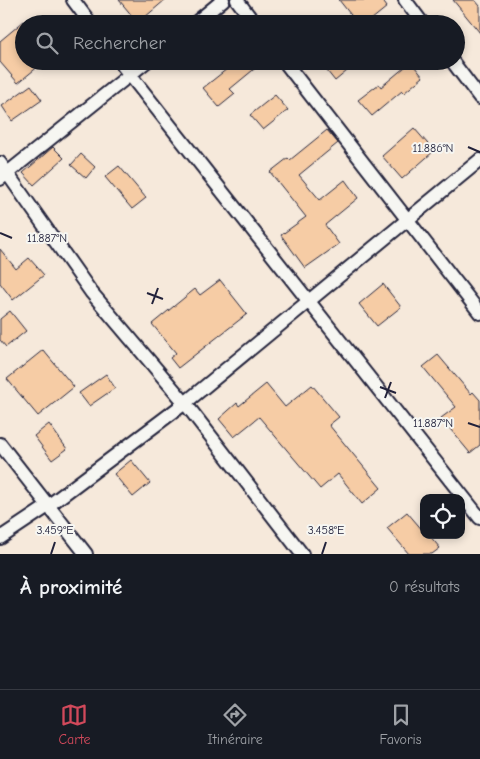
<!DOCTYPE html>
<html lang="fr">
<head>
<meta charset="utf-8">
<style>
  :root { --surface:#171b24; --page:#242831; --text:#f1f3f6; --muted:#9ea1a6; --line:#363941; --accent:#d1495b }
  body { margin:0; font-family:"Comic Neue",sans-serif; background:var(--page); color:var(--text) }
  .controls { position:absolute; right:15px; bottom:15px; display:grid; overflow:hidden; border-radius:10px; box-shadow:0 2px 8px #0003 }
  .controls button { width:45px; height:45px; display:grid; place-items:center; padding:0; border:0; border-bottom:1px solid var(--line); background:var(--surface); color:var(--text); font:25px sans-serif }
  .list { margin:0; padding:0; list-style:none }
  h2 { display:flex; justify-content:space-between; align-items:center; height:65px; margin:0; padding:0 20px; font-size:21px }
  h2 small { font-size:16px; font-weight:400; color:var(--muted) }
  .icon { flex:none; width:28px; height:28px; fill:none; stroke:currentColor; stroke-width:2; stroke-linecap:round; stroke-linejoin:round }
  .map { position:relative; flex:none; width:480px; height:554px; overflow:hidden }
  .search { position:absolute; background:var(--surface); box-shadow:0 2px 8px #0003; left:15px; right:15px; top:15px; height:55px; display:flex; align-items:center; gap:12px; box-sizing:border-box; padding:0 18px; border-radius:28px; color:var(--muted); font-size:19px }
  .sheet { height:135px; background:var(--surface) }
  nav { display:flex; justify-content:space-around; align-items:center; box-sizing:border-box; height:70px; border-top:1px solid var(--line); background:var(--surface); font-size:14px; color:var(--muted) }
  nav a { display:grid; justify-items:center; gap:2px }
  nav .on { color:var(--accent) }
  .map>svg:first-child { display:block }
  .building { fill:#f6cca5; stroke:#22223b }
  .lines { fill:none; stroke-linecap:round; stroke-linejoin:round }
  .minor-casing { stroke:#22223b; stroke-width:16 }
  .minor { stroke:#f6f6f2; stroke-width:12 }
  .ticks { fill:none; stroke:#22223b; stroke-width:2 }
  .ticks-label { font-size:12px; text-anchor:middle; fill:#22223b; stroke:#f6f6f2; stroke-width:4; stroke-linejoin:round; paint-order:stroke }
</style>
</head>
<body>
<div class="map">
<svg width="480" height="554" viewBox="0 0 480 554">
  <rect width="100%" height="100%" fill="#f6e9db"/>
  <filter id="ink" filterUnits="userSpaceOnUse"><feTurbulence type="fractalNoise" baseFrequency=".02" numOctaves="2"/><feDisplacementMap in="SourceGraphic" scale="10" xChannelSelector="R" yChannelSelector="G"/><feConvolveMatrix kernelMatrix="1 2 1 2 8 2 1 2 1" color-interpolation-filters="sRGB"/></filter>
  <g filter="url(#ink)">
    <g class="building">
      <polygon points="119,0 165,0 138,23"/>
      <polygon points="339,0 382,0 387,7 366,24 358,24"/>
      <polygon points="453,0 475,0 480,6 480,33"/>
      <polygon points="24,21 24,61 45,61 18,83 0,62 0,41"/>
      <polygon points="237,61 264,61 230,89 235,94 219,107 203,88"/>
      <polygon points="319,61 359,61 335,81"/>
      <polygon points="411,62 423,77 404,93 402,91 372,116 358,100 379,84 381,87"/>
      <polygon points="31,85 42,100 12,121 2,106"/>
      <polygon points="275,95 288,110 263,130 250,115"/>
      <polygon points="414,128 434,151 402,179 382,156"/>
      <polygon points="327,130 338,143 299,175 320,200 345,180 358,198 325,225 339,244 305,268 281,235 306,217 270,172 288,158 290,160"/>
      <polygon points="53,147 64,158 34,185 23,173"/>
      <polygon points="81,154 95,167 86,178 71,165"/>
      <polygon points="119,166 146,198 132,209 105,177"/>
      <polygon points="0,249 16,269 29,258 44,275 13,300 0,283"/>
      <polygon points="220,280 247,314 178,368 170,358 176,353 152,324 195,289 200,295"/>
      <polygon points="383,284 401,307 377,326 359,304"/>
      <polygon points="10,311 26,331 6,347 0,340 0,319"/>
      <polygon points="43,350 74,387 38,416 7,379"/>
      <polygon points="438,355 471,394 473,392 480,400 480,445 470,453 441,418 456,407 423,367"/>
      <polygon points="106,374 115,388 89,406 79,393"/>
      <polygon points="266,384 285,407 312,385 339,417 329,425 381,488 362,504 338,474 320,489 259,417 234,437 219,419 237,403 239,406"/>
      <polygon points="49,424 67,449 52,460 34,436"/>
      <polygon points="131,460 150,483 133,497 114,474"/>
      <polygon points="407,512 424,532 424,535 429,535 440,548 432,554 409,554 387,528"/>
    </g>
    <g class="lines">
      <defs>
        <g id="minor">
          <polyline points="73,0 91,24"/>
          <polyline points="237,0 255,24"/>
          <polyline points="405,0 423,24"/>
          <polyline points="194,24 223,0"/>
          <polyline points="119,61 480,518"/>
          <polyline points="284,61 480,313"/>
          <polyline points="452,61 480,98"/>
          <polyline points="0,163 91,292 185,403 302,554"/>
          <polyline points="0,179 147,61"/>
          <polyline points="0,444 86,554"/>
          <polyline points="0,538 48,506 185,403 480,160"/>
        </g>
      </defs>
      <use href="#minor" class="minor-casing"/>
      <use href="#minor" class="minor"/>
    </g>
  </g>
  <path class="ticks" d="M468,147L480,152M0,233L12,238M147,293L163,299M152,304L158,288M380,387L396,393M385,398L391,382M468,423L480,427M51,554L55,542M322,554L326,542"/>
  <g class="ticks-label">
    <text x="433" y="152">11.886°N</text>
    <text x="47" y="242">11.887°N</text>
    <text x="433" y="427">11.887°N</text>
    <text x="55" y="534">3.459°E</text>
    <text x="326" y="534">3.458°E</text>
  </g>
</svg>
<div class="controls">
<button><svg class="icon" aria-label="locate" viewBox="0 0 24 24"><circle cx="12" cy="12" r="6"/><path d="M12 2v4M12 18v4M2 12h4M18 12h4"/></svg></button>
</div>
<div class="search"><svg class="icon" aria-label="search" viewBox="0 0 24 24"><circle cx="10" cy="10" r="6"/><path d="M15 15l6 6"/></svg>Rechercher</div>
</div>
<section class="sheet">
<h2>À proximité<small>0 résultats</small></h2>
<ul class="list">
</ul>
</section>
<nav>
<a class="on"><svg class="icon" aria-label="map" viewBox="0 0 24 24"><path d="M3 6l6-2 6 2 6-2v14l-6 2-6-2-6 2zM9 4v14M15 6v14"/></svg>Carte</a>
<a><svg class="icon" aria-label="directions" viewBox="0 0 24 24"><path d="M12 3l9 9-9 9-9-9zM9 14v-3h6M13 9l2 2-2 2"/></svg>Itinéraire</a>
<a><svg class="icon" aria-label="saved" viewBox="0 0 24 24"><path d="M7 4h10v16l-5-4-5 4z"/></svg>Favoris</a>
</nav>
</body>
</html>
